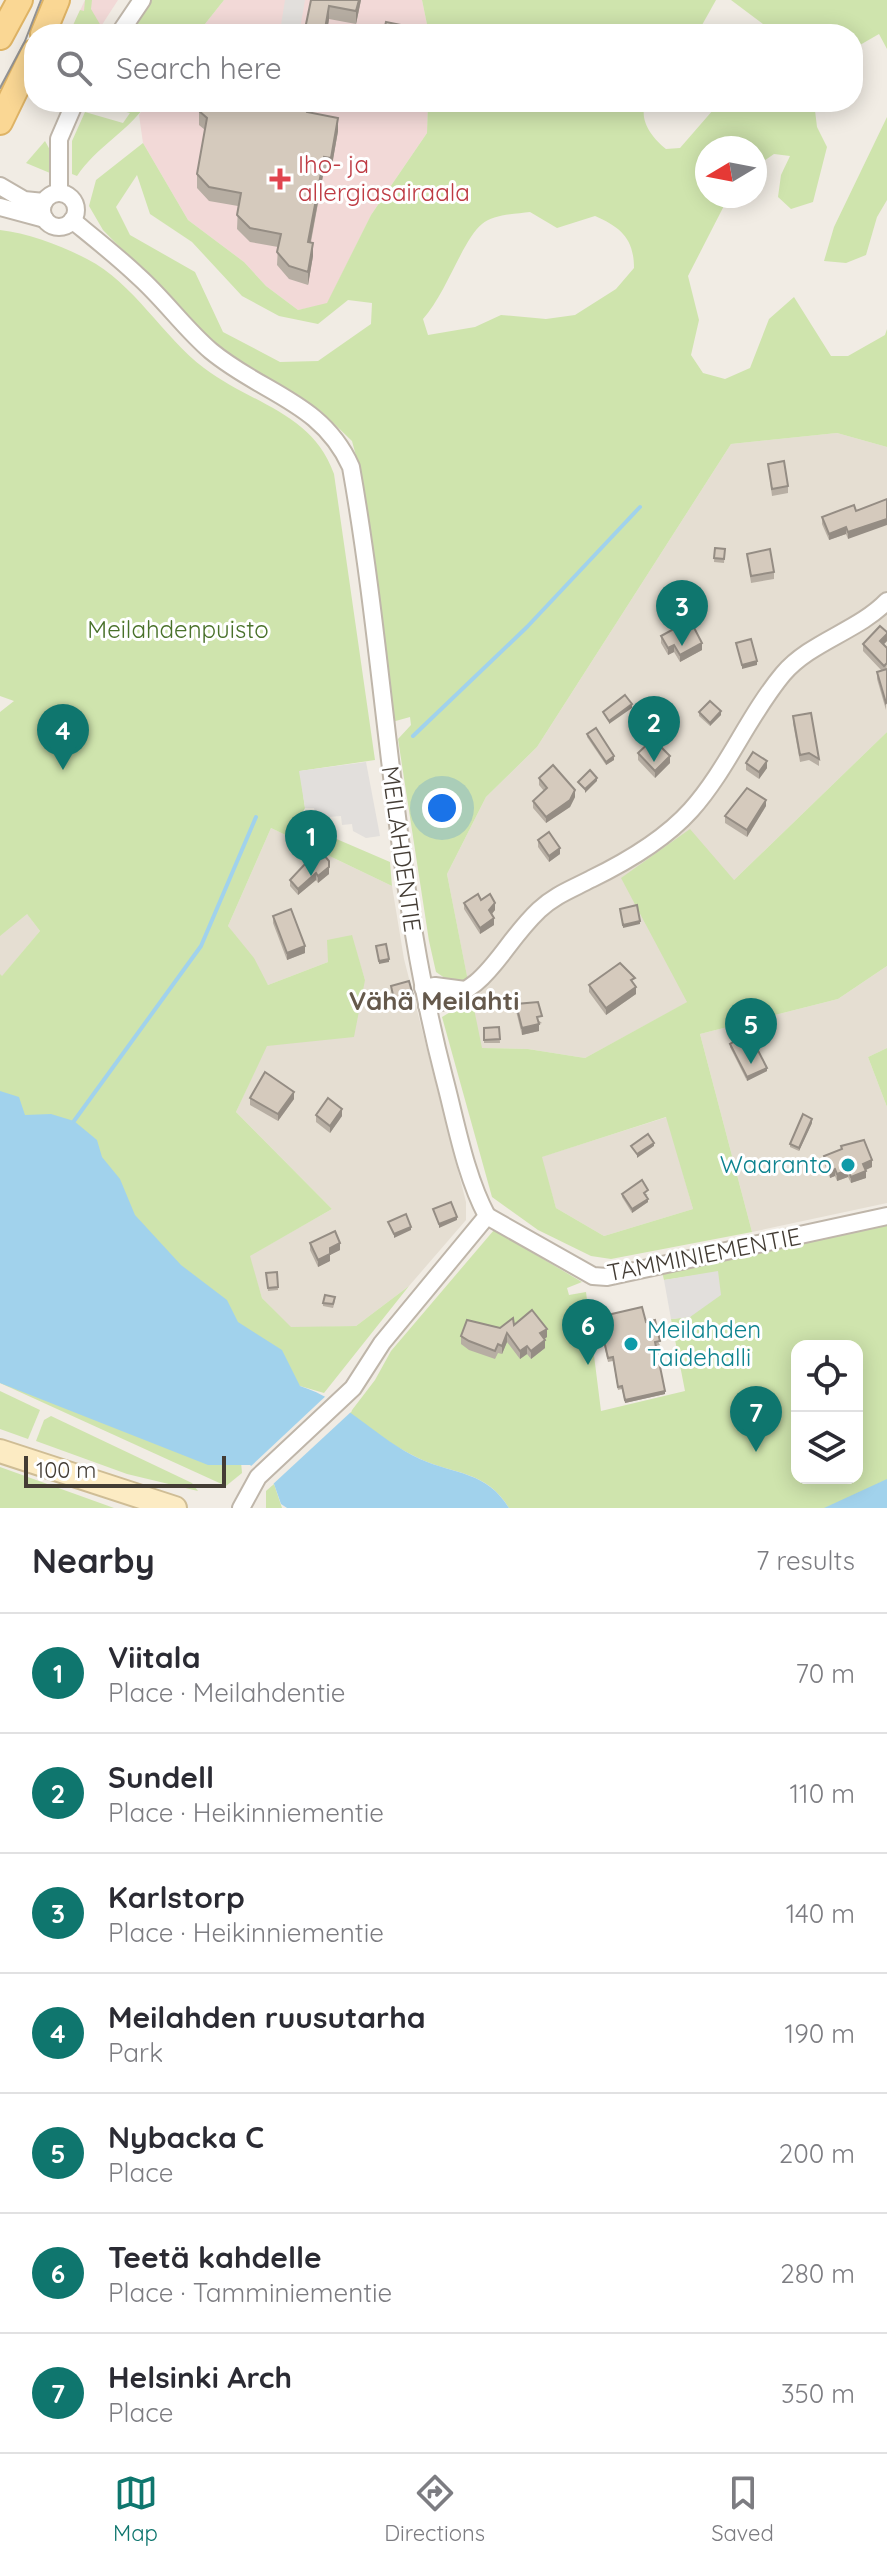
<!DOCTYPE html>
<html lang="en">
<head>
<meta charset="utf-8">
<style>
  :root { --surface:#fff; --page:#f7f7f7; --text:#2b2b33; --muted:#7c7c81; --line:#e1e1e2; --accent:#0f766e }
  body { margin:0; font-family:Quicksand,sans-serif; background:var(--page); color:var(--text) }
  .controls { position:absolute; right:24px; bottom:24px; display:grid; overflow:hidden; border-radius:16px; box-shadow:0 4px 20px #0003 }
  .controls button { width:72px; height:72px; display:grid; place-items:center; padding:0; border:0; border-bottom:2px solid var(--line); background:var(--surface); color:var(--text); font:40px sans-serif }
  .compass { position:absolute; left:695px; top:136px; width:72px; height:72px; border-radius:50%; background:var(--surface); box-shadow:0 4px 20px #0003; rotate:260deg }
  .scale { position:absolute; left:24px; bottom:20px; width:202px; box-sizing:border-box; padding-left:8px; border:4px solid #433c34; border-top:0; font-size:22px; line-height:28px; white-space:nowrap; color:#433c34; -webkit-text-stroke:6px #fff; paint-order:stroke }
  .you { position:absolute; left:442px; top:808px; width:28px; height:28px; margin:-20px; border:6px solid #fff; border-radius:50%; background:#1a73e8; box-shadow:0 0 0 12px #1a73e833 }
  .badge { display:grid; place-items:center; width:52px; height:52px; border-radius:50%; background:var(--accent); color:#fff; font-size:26px; font-weight:700 }
  .pin { position:absolute; translate:-50% -66px; filter:drop-shadow(0 2px 4px #0008) }
  .pin::after { content:''; position:absolute; top:42px; width:28px; height:24px; background:inherit; clip-path:polygon(0 0,100% 0,50% 100%) }
  .list { margin:0; padding:0; list-style:none }
  h2 { display:flex; justify-content:space-between; align-items:center; height:104px; margin:0; padding:0 32px; font-size:34px }
  h2 small { font-size:26px; font-weight:400; color:var(--muted) }
  .list li { display:grid; grid-template-columns:52px 1fr auto; gap:24px; align-items:center; box-sizing:border-box; height:120px; padding:0 32px; border-top:2px solid var(--line) }
  .list b { display:block; font-size:30px; white-space:nowrap }
  .list p { margin:0; font-size:26px; white-space:nowrap; color:var(--muted) }
  .list em { font-size:26px; font-style:normal; color:var(--muted) }
  .icon { flex:none; width:44px; height:44px; fill:none; stroke:currentColor; stroke-width:2; stroke-linecap:round; stroke-linejoin:round }
  .map { position:relative; flex:none; width:887px; height:1508px; overflow:hidden }
  .search { position:absolute; background:var(--surface); box-shadow:0 4px 20px #0003; left:24px; right:24px; top:24px; height:88px; display:flex; align-items:center; gap:20px; box-sizing:border-box; padding:0 28px; border-radius:32px; color:var(--muted); font-size:30px }
  .sheet { height:944px; background:var(--surface) }
  nav { display:flex; justify-content:space-around; align-items:center; box-sizing:border-box; height:112px; border-top:2px solid var(--line); background:var(--surface); font-size:22px; color:var(--muted) }
  nav a { display:grid; justify-items:center; gap:4px }
  nav .on { color:var(--accent) }
  .map>svg:first-child { display:block }
  .residential { fill:#e5ded2 }
  .medical { fill:#f2d9d7 }
  .green { fill:#cfe4ad; fill-rule:evenodd }
  .parking { fill:#e2dfdc }
  .water { fill:#a1d2ec }
  .pier { fill:#f1ece4 }
  .lines { fill:none; stroke-linecap:round; stroke-linejoin:round }
  .stream { stroke:#a1d2ec; stroke-width:4 }
  .street-casing { stroke:#bfb6aa; stroke-width:20 }
  .secondary-casing { stroke:#cfbd95; stroke-width:26 }
  .primary-casing { stroke:#deb365; stroke-width:28 }
  .street { stroke:#fff; stroke-width:16 }
  .secondary { stroke:#fcebc3; stroke-width:22 }
  .primary { stroke:#fad794; stroke-width:24 }
  .tram { stroke:#939393; stroke-width:2 }
  .wall { fill:#b7aea3 }
  .shaded-wall { fill:#958d84 }
  .building { fill:#d5cabd; stroke:#958d84; stroke-width:2 }
  .health-dot { fill:#e0444e; stroke:#fff; stroke-width:3 }
  .culture-dot { fill:#0f9aa8; stroke:#fff; stroke-width:3 }
  .labels { text-anchor:middle; stroke-width:6; stroke-linejoin:round; paint-order:stroke }
  .health-label { font-size:24px; fill:#be3a42; stroke:#fff; text-anchor:start }
  .park-label { font-size:24px; fill:#49712a; stroke:#fff }
  .street-label { font-size:24px; fill:#433c34; stroke:#fff }
  .culture-label { font-size:24px; fill:#0d838f; stroke:#fff; text-anchor:end }
  .neighbourhood-label { font-size:26px; font-weight:bold; fill:#65594c; stroke:#fff }
</style>
</head>
<body>
<div class="map">
<svg width="887" height="1508" viewBox="0 0 887 1508">
  <rect width="100%" height="100%" fill="#f1ece4"/>
  <g class="residential">
    <polygon points="837,433 887,447 887,732 734,880 688,1002 585,1058 528,1049 481,1048 447,874 486,797 537,747 731,444"/>
    <polygon points="271,828 392,886 404,959 466,1202 466,1220 409,1286 356,1326 291,1328 262,1298 249,1256 332,1209 236,1112 266,1046 365,980 351,935 328,962 268,985 228,926"/>
    <polygon points="0,878 40,931 0,979"/>
    <polygon points="887,966 887,1048 868,1057 887,1107 887,1203 752,1232 700,1034 838,999"/>
    <polygon points="667,1117 693,1209 604,1236 556,1208 541,1157"/>
  </g>
  <g class="medical">
    <polygon points="85,0 118,0 96,34 69,34"/>
    <polygon points="224,0 422,0 429,34 197,34"/>
    <polygon points="148,102 428,102 427,133 371,215 327,304 298,310 266,286 244,262 188,220 143,143 139,115"/>
  </g>
  <g class="green">
    <polygon points="85,0 92,0 91,9 101,26 96,34 69,34 80,10 84,11"/>
    <polygon points="152,0 224,0 197,34 128,34"/>
    <polygon points="422,0 716,0 697,34 429,34"/>
    <polygon points="731,0 887,0 887,49 879,34 853,49 853,34 769,34 767,27"/>
    <path d="M91,102H148C129,131 96,147 77,176L72,174V141L85,112L123,123L130,113Z"/>
    <path d="M428,102H646C638,120 652,138 666,149L680,148L720,102H814L817,127L827,147L813,202L791,209L778,197L781,175L790,156L774,154L755,167V148H707V196H729L688,276L699,320L691,355L703,373L725,379L750,368L769,319L794,297L831,356H848L885,335L887,329V447L837,433L731,444L537,747L486,797L447,874L468,981L452,983L436,972L429,941L398,739L411,725L410,717L392,722L360,471L352,441L321,411L249,369L211,341L103,230L89,206L96,180L143,143L188,220L244,262L266,286L298,310L327,303L371,215L427,133ZM137,175L150,214L192,242L242,296L279,316L318,324L348,300L372,303L371,324L318,361L280,362L223,332L195,272L130,235L116,207ZM530,212L557,228L595,216C620,227 634,238 634,268L616,289L575,315L546,319L501,315L475,327L428,335L423,319C446,294 463,239 482,224C493,214 516,214 530,212Z"/>
    <polygon points="887,117 887,200 877,217 866,255 846,263 824,261 834,227"/>
    <polygon points="45,141 50,150 50,173 26,163"/>
    <path d="M0,230C28,233 62,246 87,259C134,283 163,337 204,368C251,404 312,412 334,474L375,760L300,771L305,808L297,822L390,862L392,886L271,828L228,926L254,958L268,985L328,962L327,940L352,935L365,980L354,1037L267,1046L236,1112L332,1209L250,1256L262,1298L291,1327L356,1326L409,1286L324,1393L300,1386L0,1194V974L2,976L40,931L27,914L0,936V712L14,701L0,696Z"/>
    <path d="M887,732V966L838,999L700,1034L752,1232L611,1259L591,1256L538,1230L492,1197L442,1017L472,999L482,1048L528,1049L585,1058L687,1002L621,878L690,829L734,880ZM666,1117L693,1209L604,1236L556,1208L542,1157Z"/>
    <polygon points="887,1048 887,1107 868,1057"/>
    <path d="M887,1225V1493L860,1508H509C486,1470 454,1475 418,1458C393,1446 371,1430 349,1414L375,1380L391,1351L494,1230L582,1282L567,1288L569,1295L586,1292L601,1411L685,1391L671,1319L690,1317L718,1272L664,1280L662,1272ZM797,1346H857V1478H797Z"/>
    <polygon points="0,1348 241,1462 242,1473 226,1486 0,1383"/>
    <polygon points="0,1391 40,1410 28,1439 0,1429"/>
    <polygon points="51,1416 192,1483 198,1491 127,1474 36,1441 44,1420"/>
    <polygon points="0,1467 114,1508 0,1508"/>
    <polygon points="274,1484 282,1508 266,1508 266,1491"/>
  </g>
  <g class="parking">
    <polygon points="285,0 305,0 300,29 281,25"/>
    <polygon points="366,762 380,836 366,838 353,831 352,824 342,825 341,816 316,818 314,808 305,808 299,771"/>
    <polygon points="718,1271 721,1295 690,1317 671,1319 664,1280"/>
  </g>
  <g class="water">
    <path d="M0,1091L19,1097L25,1115L51,1114L74,1121L97,1140L102,1157L120,1179L135,1215L181,1265L227,1300L238,1322L282,1350L300,1386C345,1400 377,1439 420,1459C456,1475 486,1471 509,1508H287L281,1504L274,1484L250,1465H208L0,1383Z"/>
    <polygon points="887,1479 887,1508 824,1508"/>
  </g>
  <polygon class="pier" points="329,1393 352,1411 271,1486 249,1468"/>
  <g class="lines">
    <g class="stream">
      <polyline points="413,736 527,627 640,507"/>
      <polyline points="74,1121 201,946 256,817"/>
    </g>
    <defs>
      <g id="street">
        <polyline points="119,34 142,0"/>
        <polyline points="0,186 24,200 44,202"/>
        <polyline points="59,193 59,139 75,102"/>
        <circle cx="59" cy="210" r="17"/>
        <polyline points="0,207 45,219"/>
        <path d="M72,220C94,238 117,256 138,276C164,299 185,329 211,351C263,394 322,402 351,467C387,670 392,877 444,1077C456,1122 465,1175 487,1216L382,1343L353,1388L258,1477L241,1508"/>
        <polyline points="423,988 435,986 465,990"/>
        <path d="M427,1006C491,991 497,950 539,910C555,895 572,889 591,879C626,862 665,839 691,810C727,770 748,716 783,674C810,642 858,631 887,601"/>
        <polyline points="487,1216 593,1276 607,1277 887,1216"/>
      </g>
      <polyline id="secondary" points="0,1451 175,1508"/>
      <g id="primary">
        <polyline points="43,34 57,0"/>
        <polyline points="0,37 20,0"/>
        <polyline points="0,122 34,52"/>
      </g>
    </defs>
    <use href="#street" class="street-casing"/>
    <use href="#secondary" class="secondary-casing"/>
    <use href="#primary" class="primary-casing"/>
    <use href="#street" class="street"/>
    <use href="#secondary" class="secondary"/>
    <use href="#primary" class="primary"/>
    <polyline class="tram" points="0,88 25,41 41,0"/>
  </g>
  <g class="wall">
    <polygon points="311,0 361,0 356,24 329,19 327,29 305,29"/>
    <polygon points="280,104 309,112 338,131 331,171 324,170 311,242 313,256 308,285 289,279 277,265 278,247 250,242 237,229 238,206 209,201 197,188 197,174 205,130 199,125 199,111"/>
    <polygon points="768,464 788,486 788,493 772,496"/>
    <polygon points="854,505 848,539 846,534 829,540 822,524 822,517"/>
    <polygon points="715,548 725,549 724,563 714,562"/>
    <polygon points="747,554 774,572 774,579 751,583"/>
    <polygon points="887,632 887,641 884,644 887,648 886,710 877,679 877,672 882,671 863,651 863,644"/>
    <polygon points="661,636 702,650 680,662 674,652 668,655 661,643"/>
    <polygon points="699,712 721,715 710,726 699,716"/>
    <polygon points="793,716 819,759 819,766 809,760 800,762 793,723"/>
    <polygon points="587,734 614,760 606,765 587,737"/>
    <polygon points="638,753 670,763 655,778 638,760"/>
    <polygon points="746,763 767,768 759,779 746,770"/>
    <polygon points="539,778 575,797 570,807 546,823 533,808 533,801 544,791 539,785"/>
    <polygon points="766,806 747,837 725,823 725,816"/>
    <polygon points="538,840 560,854 549,862 538,847"/>
    <polygon points="329,861 329,874 318,883 316,880 298,895 290,886 290,880"/>
    <polygon points="481,900 495,910 492,914 494,925 480,934 464,909 464,903"/>
    <polygon points="273,916 305,953 287,960 273,923"/>
    <polygon points="589,985 634,985 636,994 606,1015 589,992"/>
    <polygon points="516,1004 542,1023 539,1024 539,1031 522,1035 516,1011"/>
    <polygon points="499,1027 500,1043 484,1043 484,1028"/>
    <polygon points="730,1044 767,1071 747,1081 730,1047"/>
    <polygon points="250,1098 294,1099 278,1121 250,1105"/>
    <polygon points="316,1115 342,1116 330,1133 316,1122"/>
    <polygon points="812,1123 799,1151 790,1147 790,1144"/>
    <polygon points="841,1146 872,1167 866,1170 866,1178 851,1183 848,1177 837,1181 835,1176 830,1178 824,1163 824,1156 841,1150"/>
    <polygon points="622,1194 648,1194 646,1195 648,1202 632,1213 622,1197"/>
    <polygon points="310,1243 340,1250 330,1255 330,1261 318,1267 310,1250"/>
    <polygon points="277,1272 278,1290 268,1291 266,1273"/>
    <polygon points="335,1301 333,1308 323,1306 323,1303"/>
    <polygon points="603,1316 646,1322 660,1345 656,1346 665,1394 625,1403 622,1389 618,1390 613,1361 608,1362 600,1327 600,1323 604,1323"/>
    <polygon points="514,1325 547,1337 544,1339 545,1348 531,1359 527,1354 520,1359 507,1342 502,1354 498,1353 495,1359 469,1350 461,1344 461,1336"/>
  </g>
  <g class="shaded-wall">
    <polygon points="359,0 361,0 356,24 356,11"/>
    <polygon points="329,6 329,19 327,34 325,29"/>
    <polygon points="338,118 338,131 331,171 331,158"/>
    <polygon points="324,157 324,170 308,255 308,242"/>
    <polygon points="313,243 313,256 308,285 308,272"/>
    <polygon points="887,519 887,525 848,539 848,532"/>
    <polygon points="846,527 846,534 829,540 829,534"/>
    <polygon points="887,634 887,641 880,648 880,641"/>
    <polygon points="702,643 702,650 680,662 680,655"/>
    <polygon points="674,645 674,652 668,655 668,648"/>
    <polygon points="757,661 757,665 742,669 742,665"/>
    <polygon points="632,704 632,708 609,724 609,721"/>
    <polygon points="721,711 721,715 710,726 710,723"/>
    <polygon points="614,756 614,760 606,765 606,762"/>
    <polygon points="670,756 670,763 655,778 655,771"/>
    <polygon points="767,761 767,768 759,779 759,772"/>
    <polygon points="597,778 597,781 585,793 585,789"/>
    <polygon points="575,790 575,797 570,807 546,823 546,817"/>
    <polygon points="766,800 766,806 747,837 747,830"/>
    <polygon points="560,848 560,854 549,862 549,856"/>
    <polygon points="329,867 329,874 318,883 318,876"/>
    <polygon points="316,873 316,880 298,895 298,889"/>
    <polygon points="495,903 495,910 489,917 489,910"/>
    <polygon points="494,918 494,925 480,934 480,928"/>
    <polygon points="640,921 640,924 623,928 623,925"/>
    <polygon points="305,946 305,953 287,960 287,953"/>
    <polygon points="389,959 389,962 379,964 379,961"/>
    <polygon points="636,987 636,994 606,1015 606,1008"/>
    <polygon points="414,999 414,1002 395,1007 395,1004"/>
    <polygon points="539,1024 539,1031 522,1035 522,1028"/>
    <polygon points="767,1068 767,1071 747,1081 747,1077"/>
    <polygon points="294,1092 294,1099 278,1121 278,1114"/>
    <polygon points="342,1109 342,1116 330,1133 330,1126"/>
    <polygon points="812,1119 812,1123 799,1151 799,1148"/>
    <polygon points="654,1143 654,1146 637,1158 637,1154"/>
    <polygon points="872,1160 872,1167 863,1171 863,1164"/>
    <polygon points="835,1169 835,1176 830,1178 830,1171"/>
    <polygon points="848,1170 848,1177 837,1181 837,1174"/>
    <polygon points="866,1171 866,1178 851,1183 851,1177"/>
    <polygon points="648,1199 648,1202 632,1213 632,1209"/>
    <polygon points="457,1217 457,1220 439,1228 439,1224"/>
    <polygon points="411,1227 411,1230 394,1238 394,1234"/>
    <polygon points="340,1243 340,1250 330,1255 330,1248"/>
    <polygon points="330,1254 330,1261 318,1267 318,1260"/>
    <polygon points="547,1329 547,1337 540,1342 540,1333"/>
    <polygon points="507,1333 507,1342 502,1354 502,1346"/>
    <polygon points="545,1340 545,1348 531,1359 531,1351"/>
    <polygon points="527,1346 527,1354 520,1359 520,1351"/>
    <polygon points="665,1391 665,1394 625,1403 625,1400"/>
  </g>
  <g class="building">
    <polygon points="311,0 359,0 356,11 329,6 325,29 353,34 293,34 295,27 305,29"/>
    <polygon points="386,22 401,25 399,32 407,34 383,34"/>
    <polygon points="207,102 271,102 280,104 281,102 308,102 307,112 338,118 331,158 324,157 308,242 313,243 308,272 289,266 277,252 281,234 250,228 237,215 241,193 209,187 197,174 207,118 199,111"/>
    <polygon points="784,461 788,486 772,489 768,464"/>
    <polygon points="887,499 887,519 848,532 846,527 829,534 822,517 854,505 856,511"/>
    <polygon points="715,548 725,549 724,559 714,558"/>
    <polygon points="770,549 774,572 751,576 747,554"/>
    <polygon points="690,620 702,643 680,655 674,645 668,648 661,636"/>
    <polygon points="880,626 887,632 887,634 880,641 887,648 887,663 884,666 863,644"/>
    <polygon points="751,639 757,661 742,665 736,643"/>
    <polygon points="887,669 887,702 886,703 877,672"/>
    <polygon points="625,695 632,704 609,721 603,712"/>
    <polygon points="710,701 721,711 710,723 699,712"/>
    <polygon points="811,713 819,759 809,753 800,755 793,716"/>
    <polygon points="596,728 614,756 606,762 587,734"/>
    <polygon points="653,739 670,756 655,771 638,753"/>
    <polygon points="753,752 767,761 759,772 746,763"/>
    <polygon points="553,765 575,790 570,800 546,817 533,801 547,788 539,778"/>
    <polygon points="590,770 597,778 585,789 578,782"/>
    <polygon points="747,788 766,800 747,830 725,816"/>
    <polygon points="549,832 560,848 549,856 538,840"/>
    <polygon points="319,849 329,861 329,867 318,876 316,873 298,889 290,880"/>
    <polygon points="478,894 481,900 490,894 495,903 489,910 494,918 480,928 464,903"/>
    <polygon points="637,905 640,921 623,925 620,909"/>
    <polygon points="291,909 305,946 287,953 273,916"/>
    <polygon points="386,944 389,959 379,961 376,946"/>
    <polygon points="620,963 635,978 631,980 636,987 606,1008 589,985"/>
    <polygon points="409,981 414,999 395,1004 391,986"/>
    <polygon points="538,1002 542,1016 537,1017 539,1024 522,1028 516,1004"/>
    <polygon points="499,1027 500,1039 484,1040 484,1028"/>
    <polygon points="749,1033 767,1068 747,1077 730,1044"/>
    <polygon points="265,1072 294,1092 278,1114 250,1098"/>
    <polygon points="328,1098 342,1109 330,1126 316,1115"/>
    <polygon points="803,1114 812,1119 799,1148 790,1144"/>
    <polygon points="648,1134 654,1143 637,1154 631,1146"/>
    <polygon points="864,1140 872,1160 863,1164 866,1171 851,1177 848,1170 837,1174 835,1169 830,1171 824,1156 842,1149 841,1146"/>
    <polygon points="642,1180 648,1190 644,1193 648,1199 632,1209 622,1194"/>
    <polygon points="451,1202 457,1217 439,1224 433,1209"/>
    <polygon points="406,1214 411,1227 394,1234 388,1222"/>
    <polygon points="335,1231 340,1243 330,1248 330,1254 318,1260 310,1243"/>
    <polygon points="277,1272 278,1287 268,1288 266,1273"/>
    <polygon points="325,1295 335,1297 333,1304 323,1303"/>
    <polygon points="642,1307 646,1322 655,1320 660,1341 655,1342 665,1391 625,1400 622,1386 618,1387 613,1357 608,1358 600,1323 605,1323 603,1316"/>
    <polygon points="532,1310 547,1329 540,1333 545,1340 531,1351 527,1346 520,1351 507,1333 502,1346 498,1344 495,1351 469,1341 461,1336 467,1320 500,1328 513,1318 514,1325"/>
  </g>
  <path class="health-dot" d="M276 167h8v8h8v8h-8v8h-8v-8h-8v-8h8z"/>
  <g class="culture-dot">
    <circle cx="848" cy="1165" r="8"/>
    <circle cx="631" cy="1344" r="8"/>
  </g>
  <g class="labels">
    <g class="health-label">
      <text x="298" y="173">Iho- ja<tspan x="298" dy="28">allergiasairaala</tspan></text>
    </g>
    <g class="park-label">
      <text x="178" y="638">Meilahdenpuisto</text>
    </g>
    <g class="street-label">
      <text transform="translate(401 849) rotate(82)" y="8">MEILAHDENTIE</text>
      <text transform="translate(704 1255) rotate(-11)" y="8">TAMMINIEMENTIE</text>
    </g>
    <g class="culture-label">
      <text x="832" y="1173">Waaranto</text>
      <text x="647" y="1338" text-anchor="start">Meilahden<tspan x="647" dy="28">Taidehalli</tspan></text>
    </g>
    <g class="neighbourhood-label">
      <text x="434" y="1010">Vähä Meilahti</text>
    </g>
  </g>
</svg>
<div class="controls">
<button><svg class="icon" aria-label="locate" viewBox="0 0 24 24"><circle cx="12" cy="12" r="6"/><path d="M12 2v4M12 18v4M2 12h4M18 12h4"/></svg></button>
<button><svg class="icon" aria-label="layers" viewBox="0 0 24 24"><path d="M12 4l9 5-9 5-9-5zM3 14l9 5 9-5"/></svg></button>
</div>
<svg class="compass" viewBox="-18 -18 36 36"><path d="M0-13l5 13h-10z" fill="#e53935"/><path d="M0 13l5-13h-10z" fill="#7c7c81"/></svg>
<div class="scale">100 m</div>
<div class="you"></div>
<div class="pin badge" style="left:311px;top:876px">1</div>
<div class="pin badge" style="left:654px;top:762px">2</div>
<div class="pin badge" style="left:682px;top:646px">3</div>
<div class="pin badge" style="left:63px;top:770px">4</div>
<div class="pin badge" style="left:751px;top:1064px">5</div>
<div class="pin badge" style="left:588px;top:1365px">6</div>
<div class="pin badge" style="left:756px;top:1452px">7</div>
<div class="search"><svg class="icon" aria-label="search" viewBox="0 0 24 24"><circle cx="10" cy="10" r="6"/><path d="M15 15l6 6"/></svg>Search here</div>
</div>
<section class="sheet">
<h2>Nearby<small>7 results</small></h2>
<ul class="list">
<li><span class="badge">1</span><div><b>Viitala</b><p>Place · Meilahdentie</p></div><em>70 m</em></li>
<li><span class="badge">2</span><div><b>Sundell</b><p>Place · Heikinniementie</p></div><em>110 m</em></li>
<li><span class="badge">3</span><div><b>Karlstorp</b><p>Place · Heikinniementie</p></div><em>140 m</em></li>
<li><span class="badge">4</span><div><b>Meilahden ruusutarha</b><p>Park</p></div><em>190 m</em></li>
<li><span class="badge">5</span><div><b>Nybacka C</b><p>Place</p></div><em>200 m</em></li>
<li><span class="badge">6</span><div><b>Teetä kahdelle</b><p>Place · Tamminiementie</p></div><em>280 m</em></li>
<li><span class="badge">7</span><div><b>Helsinki Arch</b><p>Place</p></div><em>350 m</em></li>
</ul>
</section>
<nav>
<a class="on"><svg class="icon" aria-label="map" viewBox="0 0 24 24"><path d="M3 6l6-2 6 2 6-2v14l-6 2-6-2-6 2zM9 4v14M15 6v14"/></svg>Map</a>
<a><svg class="icon" aria-label="directions" viewBox="0 0 24 24"><path d="M12 3l9 9-9 9-9-9zM9 14v-3h6M13 9l2 2-2 2"/></svg>Directions</a>
<a><svg class="icon" aria-label="saved" viewBox="0 0 24 24"><path d="M7 4h10v16l-5-4-5 4z"/></svg>Saved</a>
</nav>
</body>
</html>
